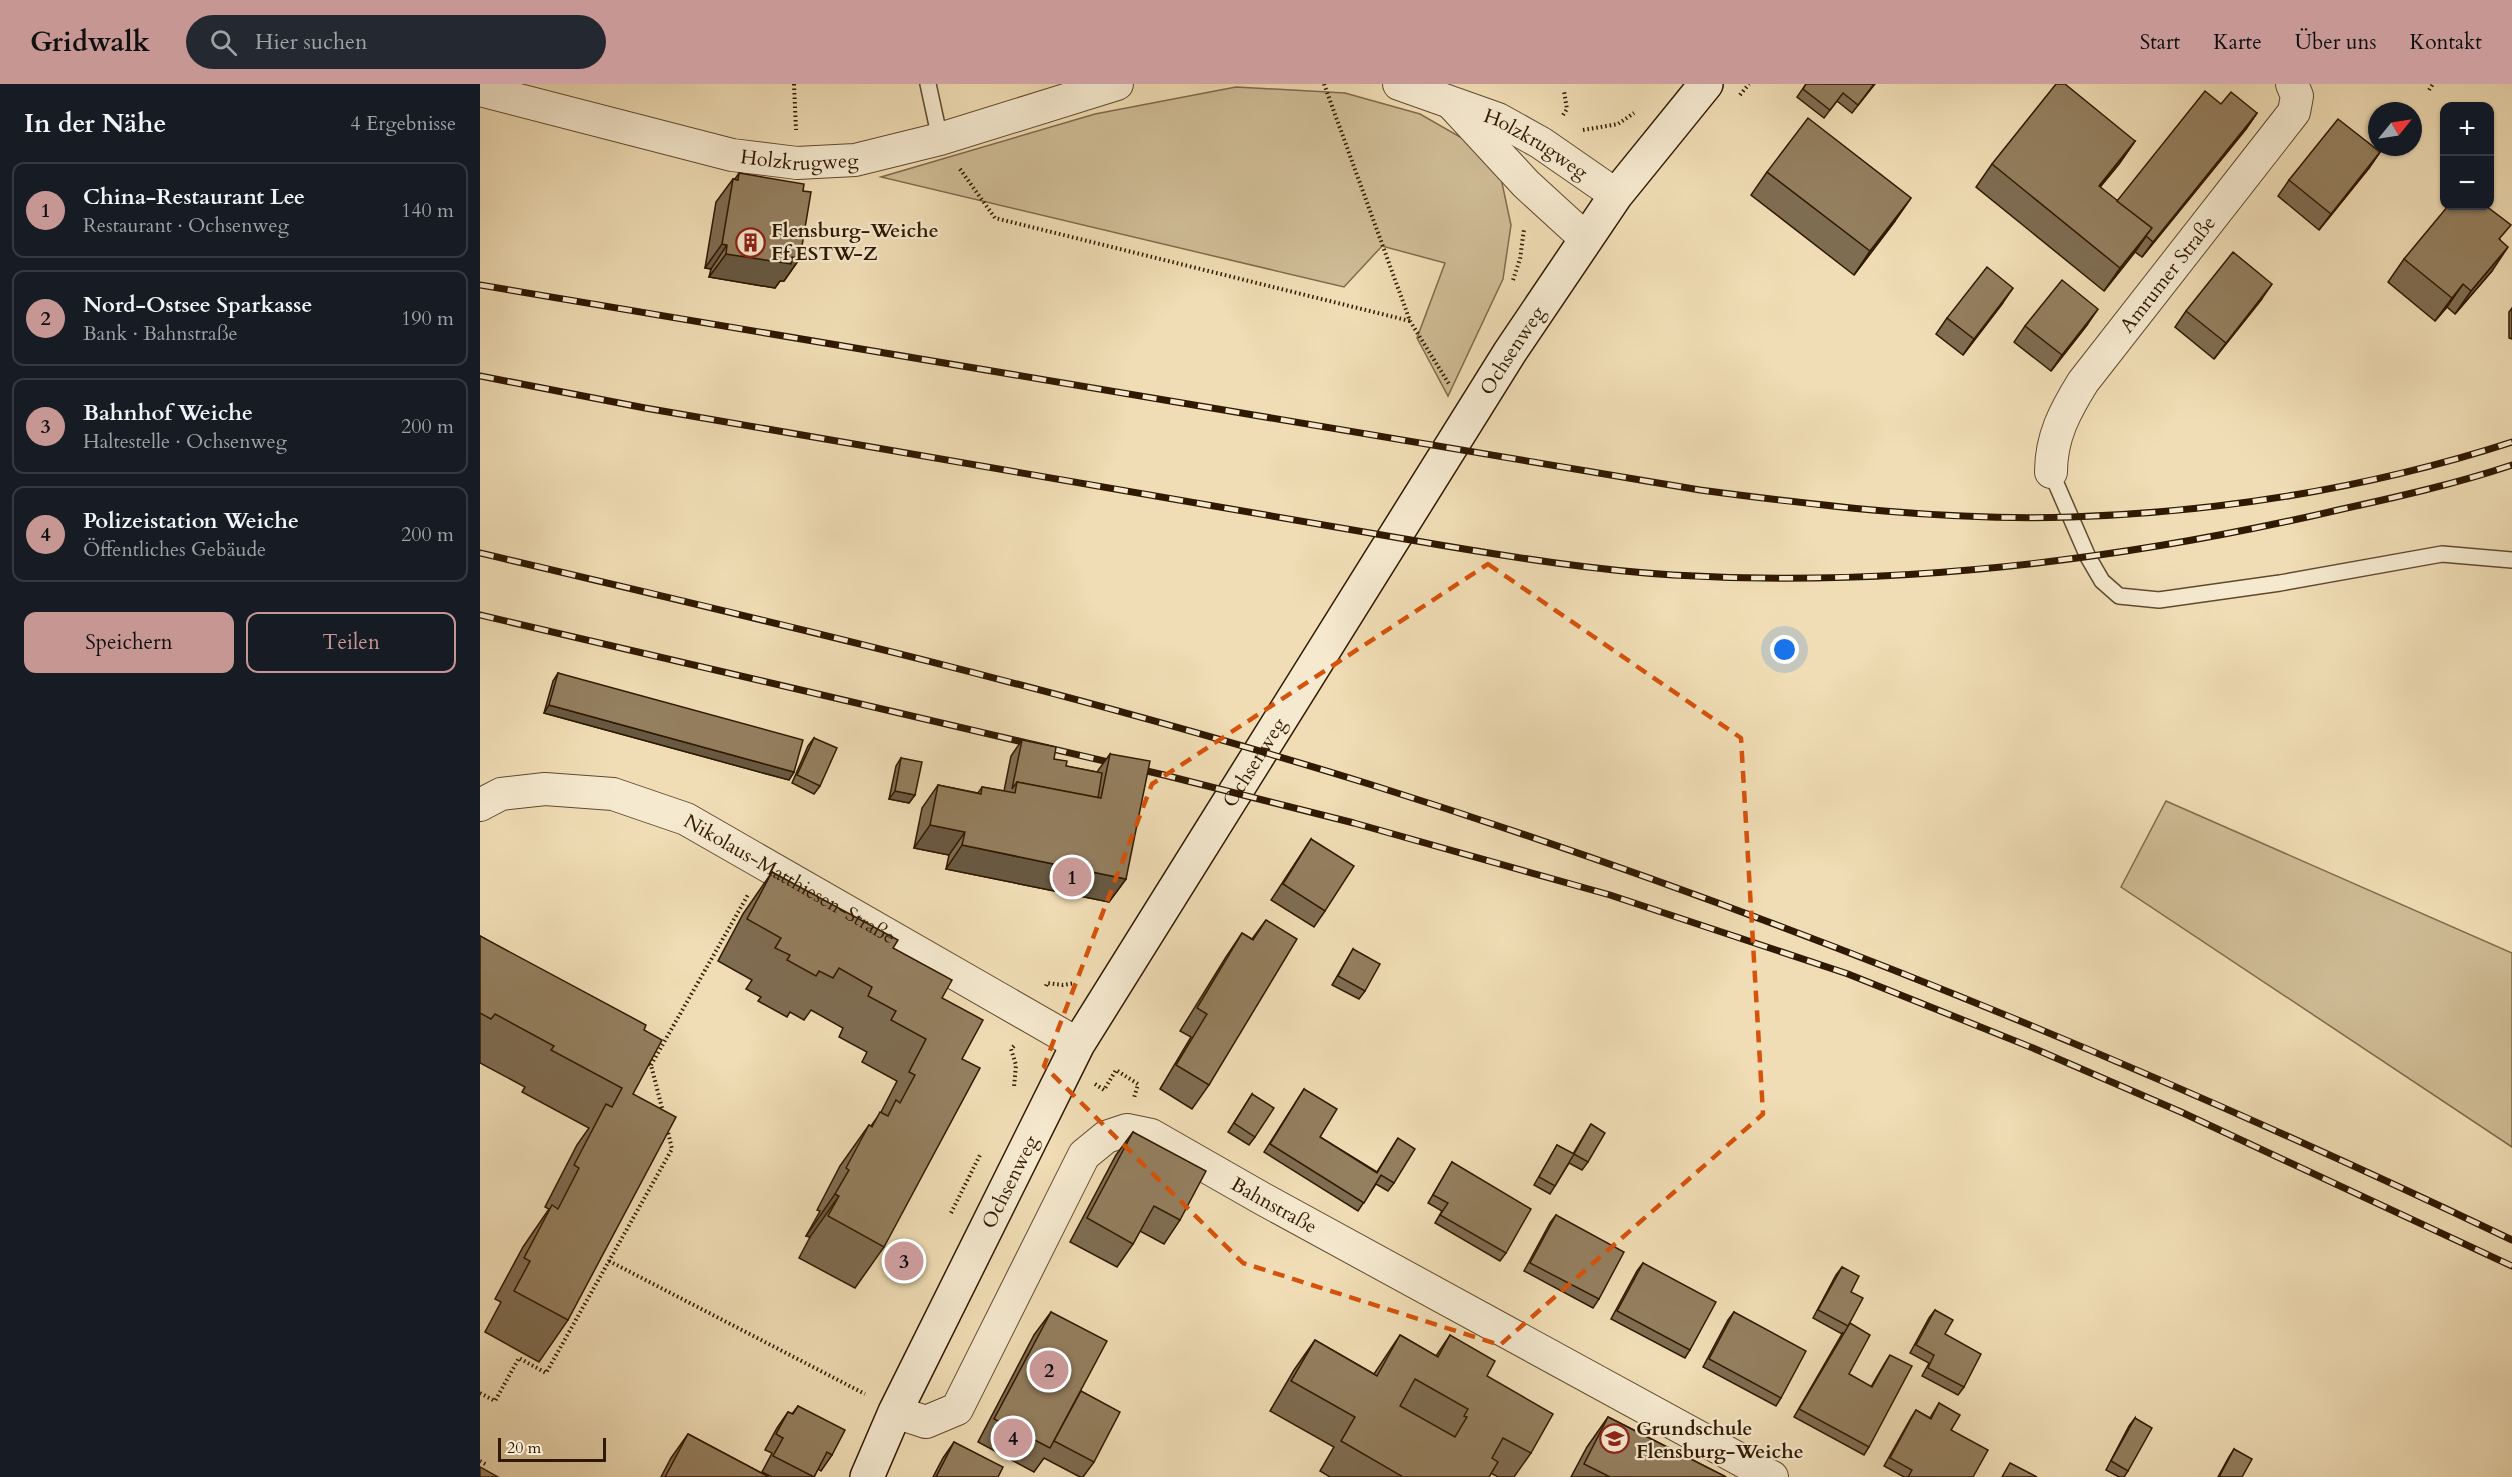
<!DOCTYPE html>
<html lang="de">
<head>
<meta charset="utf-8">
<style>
  :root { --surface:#171b24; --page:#242831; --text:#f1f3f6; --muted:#9ea1a6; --line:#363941; --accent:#c59692 }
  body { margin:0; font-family:Cardo,serif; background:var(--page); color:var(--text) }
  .controls { position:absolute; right:18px; top:18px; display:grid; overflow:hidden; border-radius:12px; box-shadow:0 2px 4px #0004 }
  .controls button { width:54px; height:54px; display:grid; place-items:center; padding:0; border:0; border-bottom:2px solid var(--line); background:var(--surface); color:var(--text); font:30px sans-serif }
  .compass { position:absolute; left:1888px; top:18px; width:54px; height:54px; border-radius:50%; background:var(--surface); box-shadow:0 2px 4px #0004; rotate:60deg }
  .scale { position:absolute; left:18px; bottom:15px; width:108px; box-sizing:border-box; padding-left:6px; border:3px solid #301901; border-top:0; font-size:16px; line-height:21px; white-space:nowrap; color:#301901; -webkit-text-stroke:4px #f5e9cf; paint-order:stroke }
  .you { position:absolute; left:1305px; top:566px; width:21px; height:21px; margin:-15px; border:4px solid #fff; border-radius:50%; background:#1a73e8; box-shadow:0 0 0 9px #1a73e833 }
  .badge { display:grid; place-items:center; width:39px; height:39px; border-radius:50%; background:var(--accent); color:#111; font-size:20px; font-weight:700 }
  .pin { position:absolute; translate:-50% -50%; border:3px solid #fff; box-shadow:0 2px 6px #0006 }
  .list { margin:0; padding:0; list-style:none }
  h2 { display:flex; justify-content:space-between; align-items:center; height:78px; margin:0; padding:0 24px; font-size:26px }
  h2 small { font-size:20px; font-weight:400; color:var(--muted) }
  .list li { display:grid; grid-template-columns:39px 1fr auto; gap:18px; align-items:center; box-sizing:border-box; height:96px; margin:0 12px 12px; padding:0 12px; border:2px solid var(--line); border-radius:12px }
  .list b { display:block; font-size:22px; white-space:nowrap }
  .list p { margin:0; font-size:20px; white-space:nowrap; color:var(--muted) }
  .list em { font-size:20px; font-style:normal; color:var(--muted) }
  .actions { display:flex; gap:12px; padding:18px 24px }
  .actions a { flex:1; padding:14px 0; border:2px solid var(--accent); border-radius:12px; text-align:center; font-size:21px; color:var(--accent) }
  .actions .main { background:var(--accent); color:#111 }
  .icon { flex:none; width:33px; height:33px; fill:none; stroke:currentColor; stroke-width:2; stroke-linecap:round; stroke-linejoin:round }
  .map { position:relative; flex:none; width:2032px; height:1393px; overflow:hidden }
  header { display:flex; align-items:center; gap:36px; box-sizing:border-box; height:84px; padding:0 30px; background:var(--accent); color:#111 }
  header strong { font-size:28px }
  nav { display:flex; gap:33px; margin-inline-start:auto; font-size:21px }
  .search { width:420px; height:54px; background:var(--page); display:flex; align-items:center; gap:15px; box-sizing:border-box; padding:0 21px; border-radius:33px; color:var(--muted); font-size:22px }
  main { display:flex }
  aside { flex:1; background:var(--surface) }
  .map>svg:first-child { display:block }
  .green { fill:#cfbc96; stroke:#806a4c; stroke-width:1.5 }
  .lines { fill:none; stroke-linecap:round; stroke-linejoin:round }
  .service-casing { stroke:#604a2e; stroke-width:18 }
  .minor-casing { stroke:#604a2e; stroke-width:34 }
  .secondary-casing { stroke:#301901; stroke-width:36 }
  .path { stroke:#301901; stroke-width:4; stroke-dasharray:1.5 3; stroke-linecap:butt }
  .service { stroke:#f5e9cf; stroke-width:15 }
  .minor { stroke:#f5e9cf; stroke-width:32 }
  .secondary { stroke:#f5e9cf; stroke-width:33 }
  .rail-casing { stroke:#301901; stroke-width:7 }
  .rail { stroke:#f5e9cf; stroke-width:4.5; stroke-dasharray:14; stroke-linecap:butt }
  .wall { fill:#7f6d52; stroke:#301901; stroke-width:1.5 }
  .shaded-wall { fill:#685942; stroke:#301901; stroke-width:1.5 }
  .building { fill:#947f5f; stroke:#301901; stroke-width:1.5; fill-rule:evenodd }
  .marked { fill:none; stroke:#d6530b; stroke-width:4.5; stroke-dasharray:12 8; stroke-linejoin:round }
  .labels { text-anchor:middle; stroke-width:4.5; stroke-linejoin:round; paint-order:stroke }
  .street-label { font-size:20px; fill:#301901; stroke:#f5e9cf }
  .poi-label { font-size:20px; font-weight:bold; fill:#301901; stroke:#f5e9cf; text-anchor:start }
</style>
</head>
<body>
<header>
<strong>Gridwalk</strong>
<div class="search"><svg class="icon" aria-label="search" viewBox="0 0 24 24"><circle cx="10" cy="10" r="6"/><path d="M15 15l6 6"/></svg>Hier suchen</div>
<nav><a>Start</a><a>Karte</a><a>Über uns</a><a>Kontakt</a></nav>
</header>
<main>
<aside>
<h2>In der Nähe<small>4 Ergebnisse</small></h2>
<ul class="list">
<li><span class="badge">1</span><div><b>China-Restaurant Lee</b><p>Restaurant · Ochsenweg</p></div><em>140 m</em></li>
<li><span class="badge">2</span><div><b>Nord-Ostsee Sparkasse</b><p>Bank · Bahnstraße</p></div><em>190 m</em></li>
<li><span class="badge">3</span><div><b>Bahnhof Weiche</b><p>Haltestelle · Ochsenweg</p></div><em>200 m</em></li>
<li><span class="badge">4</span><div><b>Polizeistation Weiche</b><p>Öffentliches Gebäude</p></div><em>200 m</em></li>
</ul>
<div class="actions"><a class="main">Speichern</a><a>Teilen</a></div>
</aside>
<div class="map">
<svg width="2032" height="1393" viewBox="0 0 2032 1393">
  <rect width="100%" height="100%" fill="#f0ddb5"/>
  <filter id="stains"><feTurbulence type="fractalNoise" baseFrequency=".00333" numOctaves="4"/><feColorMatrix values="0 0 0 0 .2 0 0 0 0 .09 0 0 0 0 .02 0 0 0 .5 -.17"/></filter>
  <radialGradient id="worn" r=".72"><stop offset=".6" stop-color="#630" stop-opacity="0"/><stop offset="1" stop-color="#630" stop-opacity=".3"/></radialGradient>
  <g class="green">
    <polygon points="756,3 865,9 940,30 989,58 1021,94 1031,141 1023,195 968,312 937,254 965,179 902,162 864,203 401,93 615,30"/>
    <polygon points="1686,717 2032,869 2032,1063 1641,803"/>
  </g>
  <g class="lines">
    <defs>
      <g id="service">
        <polyline points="448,0 460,55"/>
        <polyline points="1571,388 1608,473 1622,497 1639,512 1679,516 1800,499 1962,470 2032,476"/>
      </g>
      <g id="minor">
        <path id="s1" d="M919,0L1018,35L1061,59L1136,111"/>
        <path id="s2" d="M0,6L252,71L317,79L375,76L460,55L637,0"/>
        <polyline points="973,21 1046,100 1105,154"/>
        <path id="s3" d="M1571,388C1571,353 1585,327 1603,298L1814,28L1817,12L1812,0"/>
        <path id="s4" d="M0,721L21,710L65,705L133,710L206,735L598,960"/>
        <path id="s5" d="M415,1328L446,1338L477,1325L604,1071L626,1053L647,1046L671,1051L783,1115L1292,1393"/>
      </g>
      <g id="secondary">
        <path id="s6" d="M387,1393L415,1328L598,960L1030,268L1136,111L1226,0"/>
      </g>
    </defs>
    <use href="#service" class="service-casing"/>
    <use href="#minor" class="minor-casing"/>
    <use href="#secondary" class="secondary-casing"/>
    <g class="path">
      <polyline points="314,0 316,46"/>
      <polyline points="844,0 930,237 969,300"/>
      <polyline points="1949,6 1953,0"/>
      <polyline points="1260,11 1269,0"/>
      <polyline points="1083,31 1087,25 1084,7"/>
      <polyline points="1103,46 1138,40 1154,29"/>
      <polyline points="480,85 515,134 930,237"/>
      <polyline points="1033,196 1040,175 1044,145"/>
      <polyline points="566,902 567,899 583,901 595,899"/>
      <polyline points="534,962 531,965 536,981 534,1003"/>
      <polyline points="165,978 171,981 183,1028"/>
      <polyline points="171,981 269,809"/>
      <polyline points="615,1000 624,1006 636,986 658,1000 654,1014"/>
      <polyline points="471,1129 501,1069"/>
      <polyline points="129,1177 385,1310"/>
      <polyline points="0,1309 15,1317 39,1274 66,1289 192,1065 187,1044"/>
      <polyline points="0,1377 7,1381"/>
    </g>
    <use href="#service" class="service"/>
    <use href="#minor" class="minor"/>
    <use href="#secondary" class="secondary"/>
    <defs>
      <g id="rail">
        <path d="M0,201L1220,406C1342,422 1466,437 1591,433C1740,428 1890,404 2032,358"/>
        <path d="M0,292L165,324L960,461C1038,474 1114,486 1193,491C1414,504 1643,476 1858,426C1917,413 1975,400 2032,381"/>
        <path d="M0,469C298,539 596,609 889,700C1281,823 1661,979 2032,1156"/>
        <polyline points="0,531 684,691 874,739 1130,811 1368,890 1553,964 1701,1028 2032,1182"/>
      </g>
    </defs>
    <use href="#rail" class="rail-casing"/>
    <use href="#rail" class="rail"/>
  </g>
  <g class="wall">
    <polygon points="1326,0 1395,0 1372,29 1357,17 1344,34 1317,13"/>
    <polygon points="1741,20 1777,29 1766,45 1662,173 1655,168 1624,207 1496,103 1512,80 1655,57 1639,80 1620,103 1637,117"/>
    <polygon points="1900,68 1889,84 1839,146 1798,112 1809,96"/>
    <polygon points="1287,88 1415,137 1374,191 1271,111"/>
    <polygon points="259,89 323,107 320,174 304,197 300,197 295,204 229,193 231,185 225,184 236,118 253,95 255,95"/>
    <polygon points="2020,156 2012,187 1975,230 1967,223 1955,237 1908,198 1924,175"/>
    <polygon points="1781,216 1734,275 1695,243 1706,227"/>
    <polygon points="1522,220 1483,271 1456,250 1467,234"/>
    <polygon points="2032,224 2032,255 2029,254 2029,228"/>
    <polygon points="1607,241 1571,287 1534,258 1545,242"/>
    <polygon points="78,589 314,688 309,696 64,629 73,597"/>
    <polygon points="334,654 340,702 334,710 312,699 328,662"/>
    <polygon points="542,656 586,682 617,688 630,670 646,795 629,818 466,785 469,771 434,764 442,724 458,701 498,709 502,703 524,707 531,672"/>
    <polygon points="421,674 435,711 429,719 409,715 416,682"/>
    <polygon points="831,755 845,827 834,843 791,816"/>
    <polygon points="292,788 413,864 462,914 482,975 404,1163 375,1204 319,1174 330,1153 326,1152 340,1127 337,1126 360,1082 389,1041 391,1042 401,1028 417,997 382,978 387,968 359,953 363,944 331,926 324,936 310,928 307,933 278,917 281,913 266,905 272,896 238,877 263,830"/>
    <polygon points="786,836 729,1001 712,1025 680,1005 711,953 700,947 746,873 762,849 772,855"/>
    <polygon points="0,852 164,946 153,1010 88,1236 59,1278 5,1248 21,1218 15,1215 43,1163 69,1125 65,1123 97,1061 109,1044 42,1008 45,1003 0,979"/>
    <polygon points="873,865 885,907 879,915 852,901"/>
    <polygon points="824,1005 840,1053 897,1088 918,1054 914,1099 908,1107 896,1100 878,1127 784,1068"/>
    <polygon points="772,1010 775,1053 769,1061 748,1048"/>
    <polygon points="1111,1040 1108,1078 1102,1086 1089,1079 1070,1110 1054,1101 1077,1061 1093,1070"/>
    <polygon points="653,1048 700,1136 684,1160 660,1147 653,1160 637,1183 590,1158 636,1071"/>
    <polygon points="972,1078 1026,1169 1020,1177 955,1139 962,1127 948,1119"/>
    <polygon points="1076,1131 1119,1215 1113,1224 1044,1187 1070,1139"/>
    <polygon points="1163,1179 1210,1266 1205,1274 1131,1235 1157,1187"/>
    <polygon points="1362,1183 1371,1208 1368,1241 1369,1290 1391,1303 1405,1279 1410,1271 1389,1363 1384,1371 1314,1333 1363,1248 1362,1250 1333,1234 1356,1191"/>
    <polygon points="1455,1226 1465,1250 1484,1303 1478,1311 1442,1292 1449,1279 1430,1269 1449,1234"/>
    <polygon points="571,1228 601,1307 614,1378 603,1393 600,1393 564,1374 554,1388 498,1358 554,1251"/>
    <polygon points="1254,1228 1301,1314 1296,1322 1223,1283 1248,1236"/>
    <polygon points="920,1251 956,1272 970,1251 1007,1292 1051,1369 1034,1393 1018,1393 1011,1389 1009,1393 850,1393 840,1387 854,1363 790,1327 814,1286 835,1256 894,1290"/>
    <polygon points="1459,1319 1493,1393 1424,1393 1404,1382 1431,1334 1436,1326 1450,1334"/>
    <polygon points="318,1322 352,1371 341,1387 338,1385 334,1393 292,1393 282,1388 292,1369 285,1366 297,1344 308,1328 312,1330"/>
    <polygon points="1128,1333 1246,1393 1091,1393 1107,1363"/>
    <polygon points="1655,1334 1648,1387 1644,1393 1639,1393 1626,1386 1649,1342"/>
    <polygon points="208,1350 289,1393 181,1393 191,1374"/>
    <polygon points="474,1358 518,1393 453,1393 463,1374"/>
    <polygon points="1754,1365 1762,1393 1738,1393 1749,1373"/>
  </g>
  <g class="shaded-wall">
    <polygon points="1777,29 1766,45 1662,173 1673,158"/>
    <polygon points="1655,57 1639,80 1602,125 1619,102"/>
    <polygon points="1900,68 1889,84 1839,146 1851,130"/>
    <polygon points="1431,114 1415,137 1374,191 1390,167"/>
    <polygon points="1672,144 1655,168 1624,207 1640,184"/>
    <polygon points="242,160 247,161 231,185 225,184"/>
    <polygon points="2028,163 2012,187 1975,230 1991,207"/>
    <polygon points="246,170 312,173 320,174 304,197 300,197 295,204 229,193"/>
    <polygon points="1792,200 1781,216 1734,275 1746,259"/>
    <polygon points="1983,200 1967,223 1955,237 1972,214"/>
    <polygon points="1533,204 1522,220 1483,271 1494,255"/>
    <polygon points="1618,225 1607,241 1571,287 1582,271"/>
    <polygon points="69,621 314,688 309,696 64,629"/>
    <polygon points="415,707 435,711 429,719 409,715"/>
    <polygon points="450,741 485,748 469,771 434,764"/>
    <polygon points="482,761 646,795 629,818 466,785"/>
    <polygon points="355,1110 359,1112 330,1153 326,1152"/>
  </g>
  <g class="building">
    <polygon points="1326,0 1394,0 1378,21 1363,9 1350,26 1323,5"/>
    <polygon points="1576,0 1585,0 1655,57 1619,102 1672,144 1640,184 1512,80"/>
    <polygon points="1725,7 1741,20 1751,8 1777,29 1673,158 1666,152 1672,144 1637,117"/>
    <polygon points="1328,34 1431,114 1390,167 1287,88"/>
    <polygon points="1858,35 1900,68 1851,130 1809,96"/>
    <polygon points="259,89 324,100 323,107 331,108 320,174 312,173 311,180 246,170 247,161 242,160 253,95 258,96"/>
    <polygon points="1968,122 2006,122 2031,141 2019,155 2028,163 1991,207 1983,200 1972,214 1924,175"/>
    <polygon points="1753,168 1792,200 1746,259 1706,227"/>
    <polygon points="1507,183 1533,204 1494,255 1467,234"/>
    <polygon points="1582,196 1618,225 1582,271 1545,242"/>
    <polygon points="78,589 323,656 314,688 69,621"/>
    <polygon points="334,654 357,664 340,702 317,691"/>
    <polygon points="542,656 576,663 574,675 587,677 586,682 622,689 618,714 537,698 532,705"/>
    <polygon points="630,670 670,677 646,795 482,761 485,748 450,741 458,701 501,710 502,703 535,709 537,698 621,714"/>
    <polygon points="421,674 442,678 435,711 415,707"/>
    <polygon points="831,755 874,782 845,827 803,800"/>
    <polygon points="292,788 418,856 413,864 472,896 462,914 503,936 482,975 500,984 404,1163 348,1132 359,1112 355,1110 369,1086 366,1084 389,1041 392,1043 400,1028 408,1032 416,1016 420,1019 435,991 429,988 446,955 411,936 416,927 388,912 392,903 359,884 353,894 339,887 336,892 307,876 310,871 295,864 301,854 267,835"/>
    <polygon points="786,836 817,855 729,1001 696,981 727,930 717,924 762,849 773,856"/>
    <polygon points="0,852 166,941 164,946 182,956 153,1010 196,1033 88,1236 34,1207 50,1177 44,1174 72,1121 78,1125 99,1084 94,1081 126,1020 132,1023 142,1004 71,966 74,962 15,930 11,935 0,929"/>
    <polygon points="873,865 900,880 885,907 858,892"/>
    <polygon points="824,1005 857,1025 840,1053 897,1089 918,1054 935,1065 914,1099 901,1091 884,1119 790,1060"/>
    <polygon points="772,1010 794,1024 775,1053 754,1039"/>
    <polygon points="1111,1040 1125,1049 1108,1078 1094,1070 1075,1102 1059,1093 1077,1061 1094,1070"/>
    <polygon points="653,1048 726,1087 700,1136 674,1122 653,1160 607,1134"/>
    <polygon points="972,1078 1051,1125 1026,1169 960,1131 968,1119 953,1111"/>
    <polygon points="1076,1131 1144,1168 1119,1215 1050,1179"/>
    <polygon points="1163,1179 1236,1218 1210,1266 1137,1227"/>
    <polygon points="1362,1183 1379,1192 1371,1208 1383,1214 1368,1242 1338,1226"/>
    <polygon points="1455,1226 1473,1236 1465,1250 1501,1270 1484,1303 1448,1284 1454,1271 1436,1261"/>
    <polygon points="571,1228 627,1257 570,1364 514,1335"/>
    <polygon points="1254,1228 1326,1267 1301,1314 1229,1275"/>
    <polygon points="1370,1239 1390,1251 1369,1290 1392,1303 1410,1271 1432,1282 1389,1363 1319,1325"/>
    <path d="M920,1251L958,1273L970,1251L1015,1277L1007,1292L1073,1330L1051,1369L1023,1354L1012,1374L1018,1378L1009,1393H923L861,1357L875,1333L811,1297L835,1256L897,1292ZM935,1295L988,1325L984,1332L987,1333L975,1353L920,1322Z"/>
    <polygon points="601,1307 640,1328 614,1378 574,1357"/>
    <polygon points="1459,1319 1480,1331 1471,1346 1508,1366 1493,1393 1428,1393 1432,1386 1410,1374 1436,1326 1451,1335"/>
    <polygon points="318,1322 365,1346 352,1371 347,1368 334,1393 293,1372 303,1354 296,1350 308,1328 313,1330"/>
    <polygon points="1128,1333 1246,1393 1130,1393 1104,1380"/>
    <polygon points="1655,1334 1672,1344 1648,1387 1631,1377"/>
    <polygon points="208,1350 289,1393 185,1393"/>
    <polygon points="474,1358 523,1383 518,1393 456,1393"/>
    <polygon points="1754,1365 1772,1375 1762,1393 1739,1393"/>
    <polygon points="1530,1379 1557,1393 1522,1393"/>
    <polygon points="0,1383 18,1393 0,1393"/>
  </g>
  <path class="marked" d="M1008,480L1261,654L1283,1030L1020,1261L763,1179L564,982L672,700Z"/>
  <defs>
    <symbol id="building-ring" viewBox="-11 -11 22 22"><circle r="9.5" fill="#f5e9cf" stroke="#8f2418" stroke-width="1.5"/><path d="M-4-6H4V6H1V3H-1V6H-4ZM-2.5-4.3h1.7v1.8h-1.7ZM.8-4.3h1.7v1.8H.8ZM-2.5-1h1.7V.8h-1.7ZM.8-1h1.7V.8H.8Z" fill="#8f2418"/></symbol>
    <symbol id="school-ring" viewBox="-11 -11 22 22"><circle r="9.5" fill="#f5e9cf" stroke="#8f2418" stroke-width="1.5"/><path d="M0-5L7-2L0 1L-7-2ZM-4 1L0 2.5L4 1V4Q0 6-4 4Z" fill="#8f2418"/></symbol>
  </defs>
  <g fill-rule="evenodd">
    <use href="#building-ring" x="254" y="142" width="33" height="33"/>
    <use href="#school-ring" x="1118" y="1338" width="33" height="33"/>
  </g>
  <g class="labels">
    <g class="street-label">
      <text dy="7" stroke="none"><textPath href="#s1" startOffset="150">Holzkrugweg</textPath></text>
      <text dy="7" stroke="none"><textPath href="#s2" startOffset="328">Holzkrugweg</textPath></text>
      <text dy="7" stroke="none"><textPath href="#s3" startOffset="234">Amrumer Straße</textPath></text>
      <text dy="7" stroke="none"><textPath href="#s6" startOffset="1300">Ochsenweg</textPath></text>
      <text dy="7" stroke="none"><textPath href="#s6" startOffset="814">Ochsenweg</textPath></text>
      <text dy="7" stroke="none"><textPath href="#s4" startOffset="333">Nikolaus-Matthiesen-Straße</textPath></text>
      <text dy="7" stroke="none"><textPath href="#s6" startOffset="328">Ochsenweg</textPath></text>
      <text dy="7" stroke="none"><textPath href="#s5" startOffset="567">Bahnstraße</textPath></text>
    </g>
    <g class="poi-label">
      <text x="291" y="153">Flensburg-Weiche<tspan x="291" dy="23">Ff ESTW-Z</tspan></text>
      <text x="1156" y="1351">Grundschule<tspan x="1156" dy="23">Flensburg-Weiche</tspan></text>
    </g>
  </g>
  <rect width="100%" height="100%" filter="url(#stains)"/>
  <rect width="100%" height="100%" fill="url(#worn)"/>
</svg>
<div class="controls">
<button>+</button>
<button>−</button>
</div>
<svg class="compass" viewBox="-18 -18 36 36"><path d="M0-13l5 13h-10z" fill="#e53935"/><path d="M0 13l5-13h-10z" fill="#9ea1a6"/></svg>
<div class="scale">20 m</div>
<div class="you"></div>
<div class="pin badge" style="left:592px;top:793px">1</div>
<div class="pin badge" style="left:569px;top:1286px">2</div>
<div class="pin badge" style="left:424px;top:1177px">3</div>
<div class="pin badge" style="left:533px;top:1354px">4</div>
</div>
</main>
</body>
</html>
